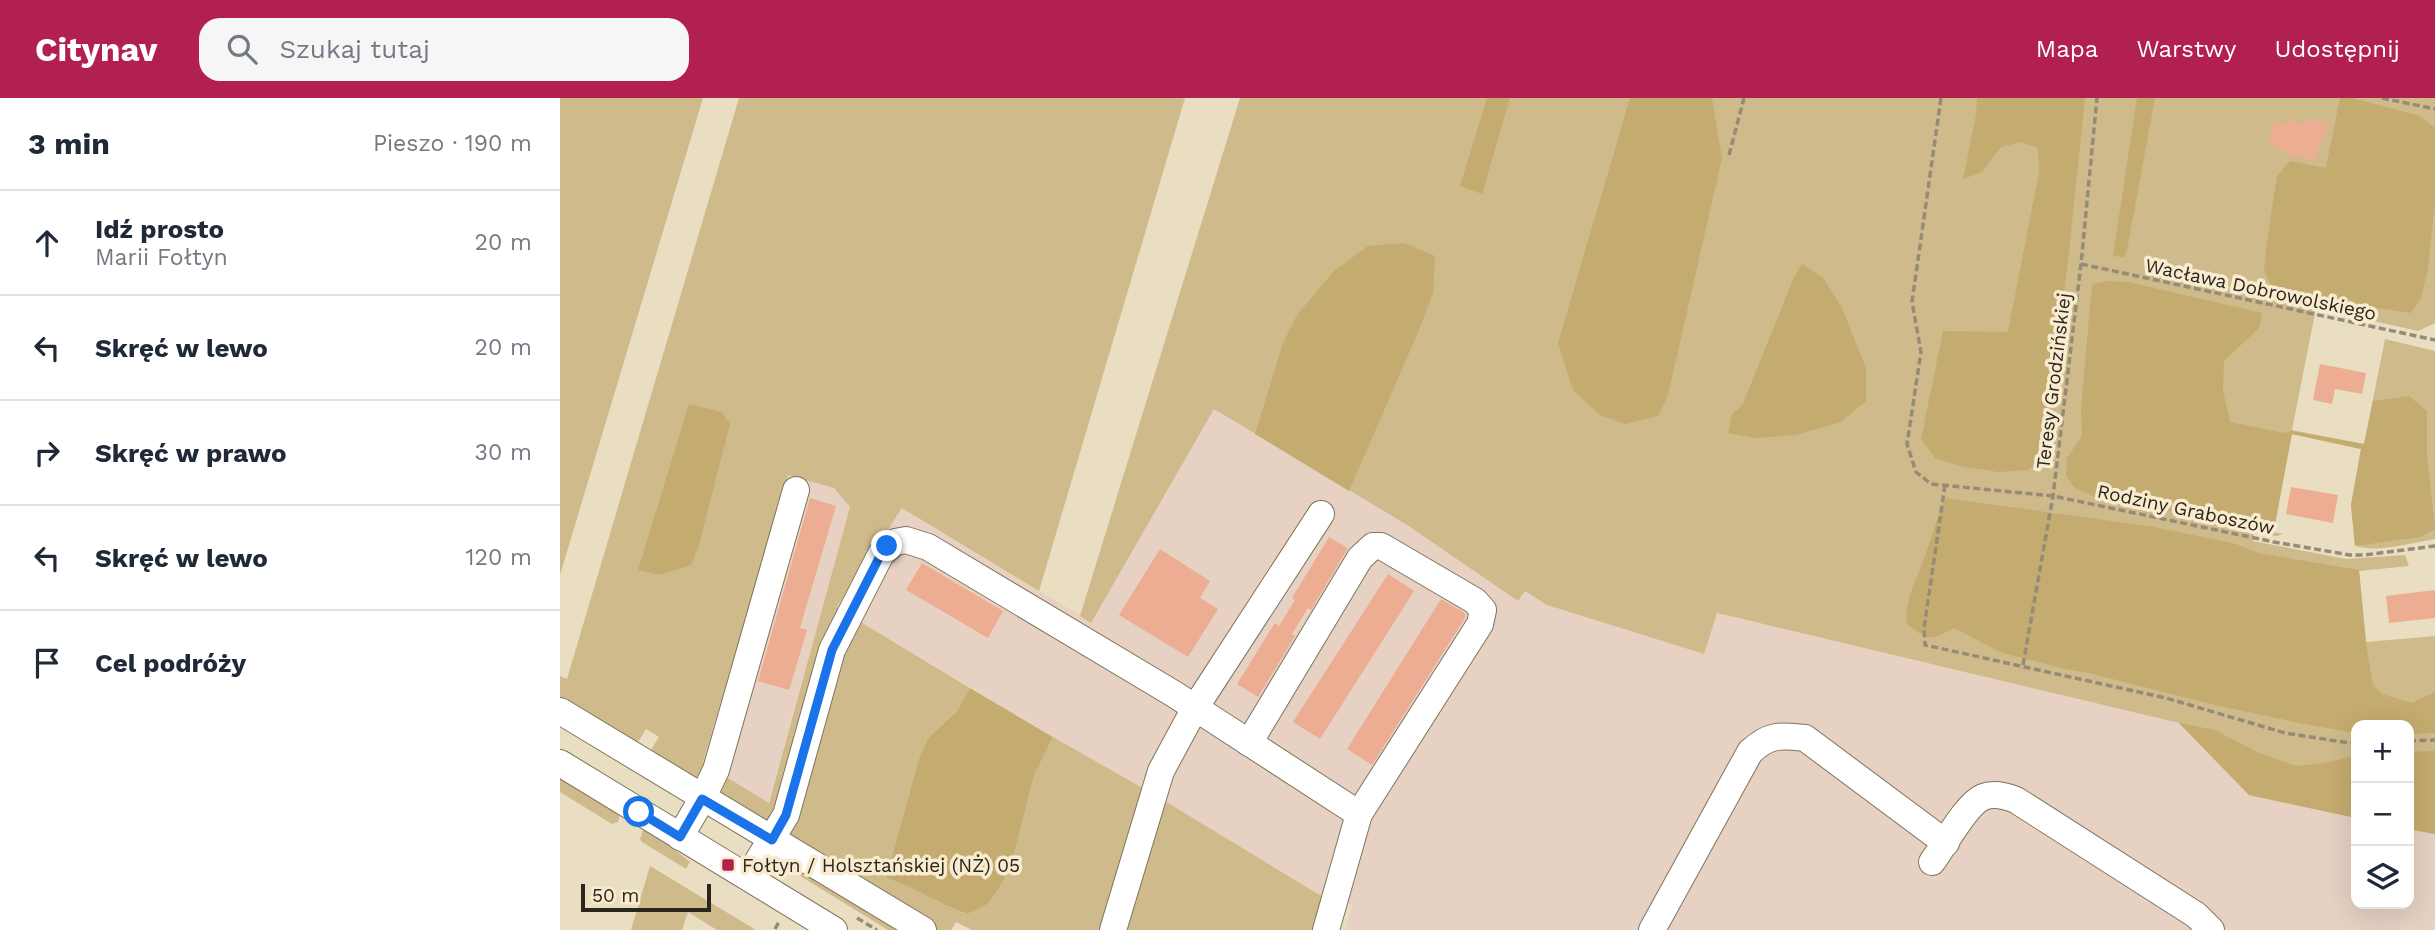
<!DOCTYPE html>
<html lang="pl">
<head>
<meta charset="utf-8">
<style>
  :root { --surface:#fff; --page:#f6f6f7; --text:#1f2937; --muted:#747a83; --line:#e0e1e3; --accent:#b1204e }
  body { margin:0; font-family:"Work Sans",sans-serif; background:var(--page); color:var(--text) }
  .controls { position:absolute; right:21px; bottom:21px; display:grid; overflow:hidden; border-radius:14px; box-shadow:0 7px 28px #0002 }
  .controls button { width:63px; height:63px; display:grid; place-items:center; padding:0; border:0; border-bottom:2px solid var(--line); background:var(--surface); color:var(--text); font:35px sans-serif }
  .scale { position:absolute; left:21px; bottom:18px; width:130px; box-sizing:border-box; padding-left:7px; border:4px solid #2a261b; border-top:0; font-size:19px; line-height:24px; white-space:nowrap; color:#2a261b; -webkit-text-stroke:5px #f8ebcf; paint-order:stroke }
  .stop { position:absolute; width:21px; height:21px; margin:-16px; border:5px solid #1a73e8; border-radius:50%; background:#fff }
  .stop.end { background:#1a73e8; border-color:#fff; box-shadow:0 2px 7px #0008 }
  .list { margin:0; padding:0; list-style:none }
  h2 { display:flex; justify-content:space-between; align-items:center; height:91px; margin:0; padding:0 28px; font-size:30px }
  h2 small { font-size:23px; font-weight:400; color:var(--muted) }
  .list li { display:grid; grid-template-columns:46px 1fr auto; gap:21px; align-items:center; box-sizing:border-box; height:105px; padding:0 28px; border-top:2px solid var(--line) }
  .list b { display:block; font-size:26px; white-space:nowrap }
  .list p { margin:0; font-size:23px; white-space:nowrap; color:var(--muted) }
  .list em { font-size:23px; font-style:normal; color:var(--muted) }
  .icon { flex:none; width:38px; height:38px; fill:none; stroke:currentColor; stroke-width:2; stroke-linecap:round; stroke-linejoin:round }
  .map { position:relative; flex:none; width:1875px; height:832px; overflow:hidden }
  header { display:flex; align-items:center; gap:42px; box-sizing:border-box; height:98px; padding:0 35px; background:var(--accent); color:#fff }
  header strong { font-size:33px }
  nav { display:flex; gap:38px; margin-inline-start:auto; font-size:24px }
  .search { width:490px; height:63px; background:var(--page); display:flex; align-items:center; gap:18px; box-sizing:border-box; padding:0 24px; border-radius:21px; color:var(--muted); font-size:26px }
  main { display:flex }
  aside { flex:1; background:var(--surface) }
  .map>svg:first-child { display:block }
  .industrial { fill:#e6d1c3 }
  .green { fill:#cfba8b }
  .forest { fill:#c4ab6f }
  .building { fill:#ecad92 }
  .lines { fill:none; stroke-linecap:round; stroke-linejoin:round }
  .minor-casing { stroke:#7f745b; stroke-width:28 }
  .path { stroke:#948c77; stroke-width:3.5; stroke-dasharray:7 3.5; stroke-linecap:butt }
  .minor { stroke:#fff; stroke-width:26 }
  .route { stroke:#1a73e8; stroke-width:9 }
  .poi-dot { fill:#b1204e; stroke:#f8ebcf; stroke-width:2.5 }
  .labels { text-anchor:middle; stroke-width:7; stroke-linejoin:round; paint-order:stroke }
  .street-label { font-size:19px; fill:#2a261b; stroke:#f8ebcf }
  .poi-label { font-size:19px; fill:#2a261b; stroke:#f8ebcf; text-anchor:start }
</style>
</head>
<body>
<header>
<strong>Citynav</strong>
<div class="search"><svg class="icon" aria-label="search" viewBox="0 0 24 24"><circle cx="10" cy="10" r="6"/><path d="M15 15l6 6"/></svg>Szukaj tutaj</div>
<nav><a>Mapa</a><a>Warstwy</a><a>Udostępnij</a></nav>
</header>
<main>
<aside>
<h2>3 min<small>Pieszo · 190 m</small></h2>
<ul class="list">
<li><svg class="icon" aria-label="ahead" viewBox="0 0 24 24"><path d="M12 20V5M6 11l6-6 6 6"/></svg><div><b>Idź prosto</b><p>Marii Fołtyn</p></div><em>20 m</em></li>
<li><svg class="icon" aria-label="left" viewBox="0 0 24 24"><path d="M17 20v-9H6M10 6l-5 5 5 5"/></svg><div><b>Skręć w lewo</b></div><em>20 m</em></li>
<li><svg class="icon" aria-label="right" viewBox="0 0 24 24"><path d="M7 20v-9h11M14 6l5 5-5 5"/></svg><div><b>Skręć w prawo</b></div><em>30 m</em></li>
<li><svg class="icon" aria-label="left" viewBox="0 0 24 24"><path d="M17 20v-9H6M10 6l-5 5 5 5"/></svg><div><b>Skręć w lewo</b></div><em>120 m</em></li>
<li><svg class="icon" aria-label="arrive" viewBox="0 0 24 24"><path d="M6 21V4h12l-3 4 3 4H6"/></svg><div><b>Cel podróży</b></div></li>
</ul>
</aside>
<div class="map">
<svg width="1875" height="832" viewBox="0 0 1875 832">
  <rect width="100%" height="100%" fill="#eadec2"/>
  <g class="industrial">
    <polygon points="654,311 847,427 958,503 965,492 987,507 1144,556 1156,515 1619,625 1689,697 1796,720 1796,806 1849,806 1849,731 1875,736 1875,832 785,832 792,807 758,796 277,510 342,410 531,524"/>
    <polygon points="228,376 274,390 290,409 208,706 143,665"/>
  </g>
  <g class="green">
    <polygon points="0,0 143,0 0,477"/>
    <polygon points="179,0 625,0 479,493 342,410 277,509 284,514 219,712 208,725 158,701 163,677 209,705 290,409 274,390 228,377 143,664 150,669 137,683 92,656 92,650 99,639 86,631 78,644 74,645 0,606 0,578 7,581"/>
    <path d="M680,0H1875V225L1858,233L1756,210L1732,332L1804,346L1825,241L1875,253V441C1851,445 1819,455 1795,448L1791,407L1801,351L1731,336L1714,434L1723,436L1717,438L1694,435L1693,443L1786,461L1845,457L1849,468L1799,473L1806,544L1875,538V736L1849,731V627H1796V720L1689,697L1619,625L1157,515L1144,556L987,507L965,493L958,503L847,427L654,311L531,525L520,518Z"/>
    <path d="M299,523L410,590L396,614L368,640L359,660L326,780C355,789 378,806 406,816L428,806L443,784L456,749L474,678L493,639L586,692L545,832H412L396,824L391,832H374L227,744L276,560Z"/>
    <polygon points="0,677 60,716 58,724 52,726 0,694"/>
    <polygon points="603,702 758,796 768,800 759,832 563,832"/>
    <polygon points="83,732 94,735 130,764 126,771 82,744 80,741"/>
    <polygon points="219,758 350,832 328,832 211,760"/>
    <polygon points="90,768 196,832 157,832 128,814 122,832 71,832"/>
  </g>
  <g class="forest">
    <polygon points="927,0 950,0 922,96 900,88"/>
    <polygon points="1070,0 1152,0 1162,60 1108,297 1098,318 1065,326 1040,317 1013,292 998,245"/>
    <polygon points="1417,0 1525,0 1508,163 1484,357 1469,372 1438,374 1400,368 1375,360 1361,341 1383,233 1448,234 1479,74 1478,50 1461,44 1441,49 1422,74 1403,81 1416,17"/>
    <polygon points="1577,0 1595,0 1567,152 1564,159 1553,158"/>
    <polygon points="1780,0 1792,0 1860,18 1875,30 1875,105 1868,170 1861,200 1851,215 1804,208 1783,199 1763,202 1712,189 1704,173 1707,144 1717,78 1730,63 1766,70"/>
    <polygon points="844,145 875,158 873,195 859,232 789,393 695,336 723,245 737,217 774,173 808,148"/>
    <polygon points="1242,166 1264,181 1282,210 1306,270 1306,303 1281,324 1235,337 1195,340 1168,335 1172,316 1182,308 1234,179"/>
    <polygon points="1547,183 1568,184 1702,215 1699,230 1664,263 1663,292 1670,324 1724,335 1732,333 1804,346 1813,303 1849,298 1867,313 1867,357 1875,431 1860,439 1795,448 1791,407 1801,351 1732,336 1714,431 1688,423 1655,421 1535,399 1514,389 1506,378 1507,360 1522,338 1521,311 1532,186"/>
    <polygon points="129,306 162,314 170,326 139,447 131,467 99,477 78,472"/>
    <path d="M1386,400L1594,429L1676,446L1698,455L1799,472L1806,545L1813,588L1822,596L1852,605L1875,594V635L1849,636V627H1796V635L1744,626L1655,607L1529,575L1505,571L1440,554L1394,530C1370,543 1369,543 1347,526C1344,501 1357,481 1365,458C1372,439 1377,418 1386,400Z"/>
    <path d="M410,590L493,639L474,678L456,749L443,784L428,806L407,816C378,806 355,789 326,780L359,660L368,640L396,614Z"/>
    <polygon points="1619,625 1655,632 1699,655 1736,668 1758,666 1796,658 1796,720 1689,697"/>
    <polygon points="1875,653 1875,736 1849,731 1849,654"/>
  </g>
  <g class="building">
    <polygon points="1747,21 1768,25 1764,44 1760,43 1756,62 1727,57 1727,53 1716,51 1716,48 1709,46 1714,23 1727,26 1727,22 1746,26"/>
    <polygon points="1760,266 1806,275 1802,296 1775,291 1772,306 1753,302"/>
    <polygon points="1731,389 1778,397 1773,425 1726,416"/>
    <polygon points="250,400 276,408 240,530 247,532 229,592 198,583"/>
    <polygon points="769,439 788,450 751,512 748,510 732,536 735,538 698,599 677,586 715,525 719,528 735,502 732,500"/>
    <polygon points="600,451 650,483 640,500 658,511 628,559 559,517"/>
    <polygon points="362,465 443,513 428,540 346,492"/>
    <polygon points="828,476 854,493 760,641 733,624"/>
    <polygon points="1875,492 1875,520 1829,525 1826,498"/>
    <polygon points="881,501 905,515 905,520 812,667 787,651"/>
  </g>
  <g class="lines">
    <defs>
      <g id="minor">
        <polyline points="0,613 363,832"/>
        <polyline points="689,645 800,460 813,448 821,448 915,503 923,512 920,526 799,716"/>
        <polyline points="0,665 274,832"/>
        <polyline points="120,739 142,701 156,672 236,392"/>
        <path d="M1372,764C1384,748 1406,706 1423,699C1433,695 1446,698 1456,702L1636,817L1651,832"/>
        <polyline points="188,779 226,717 272,552 321,456 335,444 346,442 368,449 614,596 799,716 766,832"/>
        <polyline points="553,832 601,673 635,610 761,416"/>
        <path d="M1092,832L1190,654C1209,636 1221,637 1245,640L1386,745"/>
      </g>
    </defs>
    <use href="#minor" class="minor-casing"/>
    <g class="path">
      <polyline points="1381,0 1352,204 1361,254 1347,346 1356,374 1371,386 1493,398 1714,444 1790,457 1804,457 1875,448"/>
      <polyline points="1822,0 1875,11"/>
      <polyline points="1169,57 1184,0"/>
      <polyline points="1521,166 1875,242"/>
      <polyline points="1385,387 1364,530 1365,547 1606,600 1725,635 1796,646"/>
      <polyline points="1463,567 1493,398 1521,166 1537,0"/>
      <polyline points="1849,643 1875,642"/>
      <polyline points="297,820 317,832"/>
      <polyline points="215,831 220,822"/>
    </g>
    <use href="#minor" class="minor"/>
  </g>
  <g class="lines">
    <polyline class="route" points="79,714 120,739 142,701 212,742 226,717 272,552 321,456 327,448"/>
  </g>
  <rect class="poi-dot" x="161" y="760" width="14" height="14" rx="3.5"/>
  <g class="labels">
    <g class="street-label">
      <text transform="translate(1701 191) rotate(12)" y="7">Wacława Dobrowolskiego</text>
      <text transform="translate(1493 283) rotate(-83)" y="7">Teresy Grodzińskiej</text>
      <text transform="translate(1626 411) rotate(12)" y="7">Rodziny Graboszów</text>
    </g>
    <g class="poi-label">
      <text x="182" y="774">Fołtyn / Holsztańskiej (NŻ) 05</text>
    </g>
  </g>
</svg>
<div class="controls">
<button>+</button>
<button>−</button>
<button><svg class="icon" aria-label="layers" viewBox="0 0 24 24"><path d="M12 4l9 5-9 5-9-5zM3 14l9 5 9-5"/></svg></button>
</div>
<div class="scale">50 m</div>
<div class="stop" style="left:79px;top:714px"></div>
<div class="stop end" style="left:327px;top:448px"></div>
</div>
</main>
</body>
</html>
